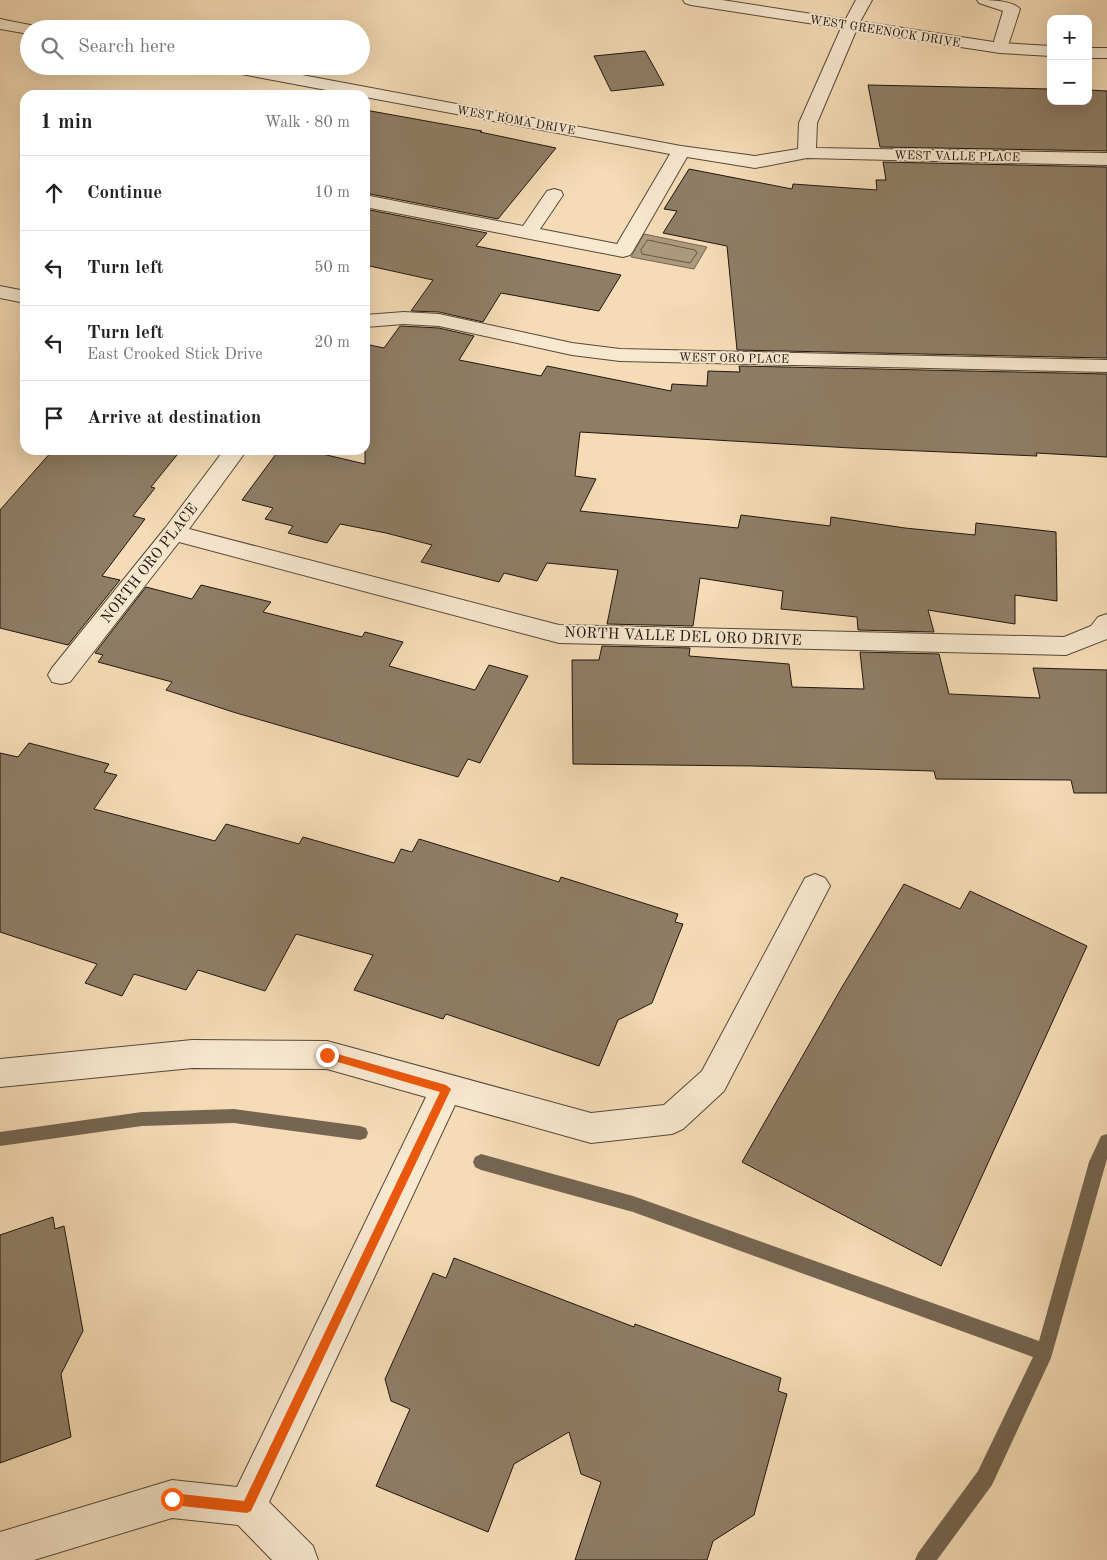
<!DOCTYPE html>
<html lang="en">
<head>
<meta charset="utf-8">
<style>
  :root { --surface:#fff; --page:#f6f6f6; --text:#222; --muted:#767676; --line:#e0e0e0 }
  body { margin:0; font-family:"Old Standard TT",serif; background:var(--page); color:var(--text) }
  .controls { position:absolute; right:15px; top:15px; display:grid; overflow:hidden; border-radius:10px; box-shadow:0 5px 20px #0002 }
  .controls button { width:45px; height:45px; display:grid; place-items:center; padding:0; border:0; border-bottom:1px solid var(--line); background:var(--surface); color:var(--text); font:25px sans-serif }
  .stop { position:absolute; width:15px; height:15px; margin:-11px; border:4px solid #ea580c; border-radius:50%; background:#fff }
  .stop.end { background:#ea580c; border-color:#fff; box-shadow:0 1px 5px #0008 }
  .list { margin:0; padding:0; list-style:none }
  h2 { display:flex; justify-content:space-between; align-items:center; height:65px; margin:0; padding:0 20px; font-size:21px }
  h2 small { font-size:16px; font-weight:400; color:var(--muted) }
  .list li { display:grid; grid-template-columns:32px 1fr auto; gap:15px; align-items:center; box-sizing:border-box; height:75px; padding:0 20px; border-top:1px solid var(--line) }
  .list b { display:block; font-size:19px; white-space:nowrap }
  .list p { margin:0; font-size:16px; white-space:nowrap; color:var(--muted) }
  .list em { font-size:16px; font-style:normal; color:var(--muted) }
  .icon { flex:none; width:28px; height:28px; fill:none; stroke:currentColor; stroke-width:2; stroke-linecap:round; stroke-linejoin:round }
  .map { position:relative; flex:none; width:1107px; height:1560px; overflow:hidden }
  .search { position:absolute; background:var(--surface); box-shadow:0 5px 20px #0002; left:20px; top:20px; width:350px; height:55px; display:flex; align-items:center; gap:12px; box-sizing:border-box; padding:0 18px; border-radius:28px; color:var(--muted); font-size:19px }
  .panel { position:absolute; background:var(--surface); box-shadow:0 5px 20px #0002; left:20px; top:90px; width:350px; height:365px; border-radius:15px }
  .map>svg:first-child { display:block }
  .water { fill:#ad997d; stroke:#756551 }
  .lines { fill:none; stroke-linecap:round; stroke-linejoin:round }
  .shore { stroke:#665846; stroke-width:1 }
  .stream { fill:#756551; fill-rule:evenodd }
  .building { fill:#8f7d66; stroke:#20160f }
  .service-casing { stroke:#554839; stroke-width:2 }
  .minor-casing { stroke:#554839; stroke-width:2 }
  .service { fill:#f8e8d0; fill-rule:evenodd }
  .minor { fill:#f8e8d0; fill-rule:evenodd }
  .route { fill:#ea580c }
  .labels { text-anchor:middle; stroke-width:4; stroke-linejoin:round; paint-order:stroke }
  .far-street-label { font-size:12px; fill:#20160f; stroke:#f8e8d0 }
  .street-label { font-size:15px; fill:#20160f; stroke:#f8e8d0 }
</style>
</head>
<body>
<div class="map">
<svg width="1107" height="1560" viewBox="0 0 1107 1560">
  <rect width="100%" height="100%" fill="#f5dcb6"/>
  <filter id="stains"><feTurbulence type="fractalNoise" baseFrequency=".004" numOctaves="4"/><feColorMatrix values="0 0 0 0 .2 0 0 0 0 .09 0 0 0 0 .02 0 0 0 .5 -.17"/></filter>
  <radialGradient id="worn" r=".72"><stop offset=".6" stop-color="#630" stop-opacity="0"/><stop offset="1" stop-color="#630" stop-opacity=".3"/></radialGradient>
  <polygon class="water" points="644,234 707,247 694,269 631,257"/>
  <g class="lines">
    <polygon class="shore" points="648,240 695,250 697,253 690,263 642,254 641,250"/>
    <g class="stream">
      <polygon points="234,1109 360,1126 366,1128 368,1133 366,1138 360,1140 234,1123 142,1126 0,1146 0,1132 142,1112"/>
      <polygon points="1107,1134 1107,1159 1051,1358 992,1485 937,1560 915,1560 918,1553 978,1471 1033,1357 633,1212 481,1170 475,1167 473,1162 475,1157 481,1154 633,1196 1039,1341 1089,1162 1101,1136"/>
    </g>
  </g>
  <g class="building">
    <polygon points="645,51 664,85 611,91 594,56"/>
    <polygon points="868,85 1051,89 1051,101 1088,101 1088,90 1107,91 1107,151 880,147"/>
    <polygon points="365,110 482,131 480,132 556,148 498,219 365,193"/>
    <polygon points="883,162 1107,167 1107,358 737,350 727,246 663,233 677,211 664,209 689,169 792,189 793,184 877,190 876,180 886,180"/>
    <polygon points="365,209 487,233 476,246 621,275 599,311 501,293 483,322 439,312 411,311 433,280 365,265"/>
    <polygon points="400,326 439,328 474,336 459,360 541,376 547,366 671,391 672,384 707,386 708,371 740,372 739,366 1107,374 1107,457 1036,453 1037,456 851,448 580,432 575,476 596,479 580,511 738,528 741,515 830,526 831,517 905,528 975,535 976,523 1056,532 1057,601 1015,595 1015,624 928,610 934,632 858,630 857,617 781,609 783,591 700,578 693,626 607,624 618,570 547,563 537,581 504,573 499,582 421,562 432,545 386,533 340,524 327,543 288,533 293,526 265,519 273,508 242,500 279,450 305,450 365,464 365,344 384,348"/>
    <polygon points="53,450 181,450 151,487 155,488 133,516 145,519 102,576 120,580 68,645 0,628 0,510"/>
    <polygon points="201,585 271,602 263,612 362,637 365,632 403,642 389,666 475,690 489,665 528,676 480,763 468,759 458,777 233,712 166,690 172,682 98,662 103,655 95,653 146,587 192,599"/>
    <polygon points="602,646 690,648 689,656 789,664 792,687 864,689 860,652 939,654 949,694 1040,698 1033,668 1107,670 1107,793 1074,793 1071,780 936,779 934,771 752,766 573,764 572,660 599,660"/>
    <polygon points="29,743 109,764 104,772 117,775 94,809 215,841 226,824 299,844 303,837 394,863 401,849 412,852 419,839 559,882 561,877 678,914 675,922 683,924 652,1003 618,1020 599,1066 446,1014 443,1019 354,990 373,955 296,934 265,991 198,970 186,990 134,974 122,996 85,983 97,964 0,932 0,753 18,757"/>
    <polygon points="904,884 960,909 970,891 1087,946 941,1266 742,1162 842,987"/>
    <polygon points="53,1217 55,1229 64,1226 83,1331 61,1374 71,1437 0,1463 0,1235"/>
    <polygon points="454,1258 634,1327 635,1324 781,1378 778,1391 787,1394 754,1515 713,1541 707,1560 575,1560 601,1482 581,1474 569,1432 514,1464 488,1532 376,1486 410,1409 391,1401 385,1379 433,1273 446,1278"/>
  </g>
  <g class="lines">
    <defs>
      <g id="service">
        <polygon points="856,0 872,0 856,29 844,29 842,26"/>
        <path d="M977,0C990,0 1012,0 1020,9L1006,52H994L992,48L1003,11L979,3Z"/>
      </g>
      <g id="minor">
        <polygon points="683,0 722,0 1000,43 1051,46 1051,56 1000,53 856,31 817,123 816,148 1107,153 1107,165 807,158 755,168 687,157 633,251 630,255 623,257 365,207 365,195 523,226 547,191 554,189 561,191 563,195 540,229 617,244 670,154 365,97 365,95 353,95 225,71 219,70 217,66 254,66 681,146 755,156 798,149 799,123 841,28 691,5 685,3"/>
        <polygon points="0,19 35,26 37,29 29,29 29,34 0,29"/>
        <rect x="1088" y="48" width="19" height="10"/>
        <polygon points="0,286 25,291 25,303 0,298"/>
        <polygon points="404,312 439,314 572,343 620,349 1107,360 1107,372 620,361 572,355 439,326 404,324 365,327 365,315"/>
        <polygon points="224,450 247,450 189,529 559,625 1064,637 1091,626 1098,617 1107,614 1107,639 1066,655 559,643 179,542 70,682 61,684 52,682 48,675 52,668 166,527"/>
        <polygon points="815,874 825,878 830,886 724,1091 683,1129 672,1134 591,1143 455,1105 269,1502 313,1546 318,1560 272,1560 238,1525 172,1518 34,1560 0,1560 0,1532 172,1480 237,1487 426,1097 327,1069 192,1068 0,1087 0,1059 192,1040 327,1041 591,1113 664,1105 702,1071 805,878"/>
      </g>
    </defs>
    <use href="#service" class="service-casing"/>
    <use href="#minor" class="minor-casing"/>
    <use href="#service" class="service"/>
    <use href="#minor" class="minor"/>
  </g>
  <polygon class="route" points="327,1051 446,1085 451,1089 251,1511 247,1513 172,1505 168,1503 167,1499 168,1495 172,1493 244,1501 440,1092 324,1058 324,1052"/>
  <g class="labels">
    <g class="far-street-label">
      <text transform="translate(885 31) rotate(9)" y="4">WEST GREENOCK DRIVE</text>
      <text transform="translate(516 120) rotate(10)" y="4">WEST ROMA DRIVE</text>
      <text transform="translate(957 156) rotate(1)" y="4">WEST VALLE PLACE</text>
      <text transform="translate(734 358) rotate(1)" y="4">WEST ORO PLACE</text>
    </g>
    <g class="street-label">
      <text transform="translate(149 563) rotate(-52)" y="5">NORTH ORO PLACE</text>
      <text transform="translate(683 636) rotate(2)" y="5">NORTH VALLE DEL ORO DRIVE</text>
    </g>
  </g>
  <rect width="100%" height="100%" filter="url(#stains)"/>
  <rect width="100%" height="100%" fill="url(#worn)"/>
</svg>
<div class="controls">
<button>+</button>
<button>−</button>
</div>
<div class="stop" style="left:172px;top:1499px"></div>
<div class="stop end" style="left:327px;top:1055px"></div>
<div class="search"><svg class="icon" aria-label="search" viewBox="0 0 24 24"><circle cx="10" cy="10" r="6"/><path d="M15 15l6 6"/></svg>Search here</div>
<section class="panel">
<h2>1 min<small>Walk · 80 m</small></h2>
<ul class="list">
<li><svg class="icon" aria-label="ahead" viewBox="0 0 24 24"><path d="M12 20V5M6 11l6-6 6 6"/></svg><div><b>Continue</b></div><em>10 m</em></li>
<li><svg class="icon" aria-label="left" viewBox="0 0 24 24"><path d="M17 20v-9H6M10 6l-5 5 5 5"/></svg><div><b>Turn left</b></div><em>50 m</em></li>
<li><svg class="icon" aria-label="left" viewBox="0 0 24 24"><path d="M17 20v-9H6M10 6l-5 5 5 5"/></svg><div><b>Turn left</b><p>East Crooked Stick Drive</p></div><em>20 m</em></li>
<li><svg class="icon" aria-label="arrive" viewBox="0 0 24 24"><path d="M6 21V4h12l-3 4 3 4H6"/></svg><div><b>Arrive at destination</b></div></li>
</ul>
</section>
</div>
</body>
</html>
